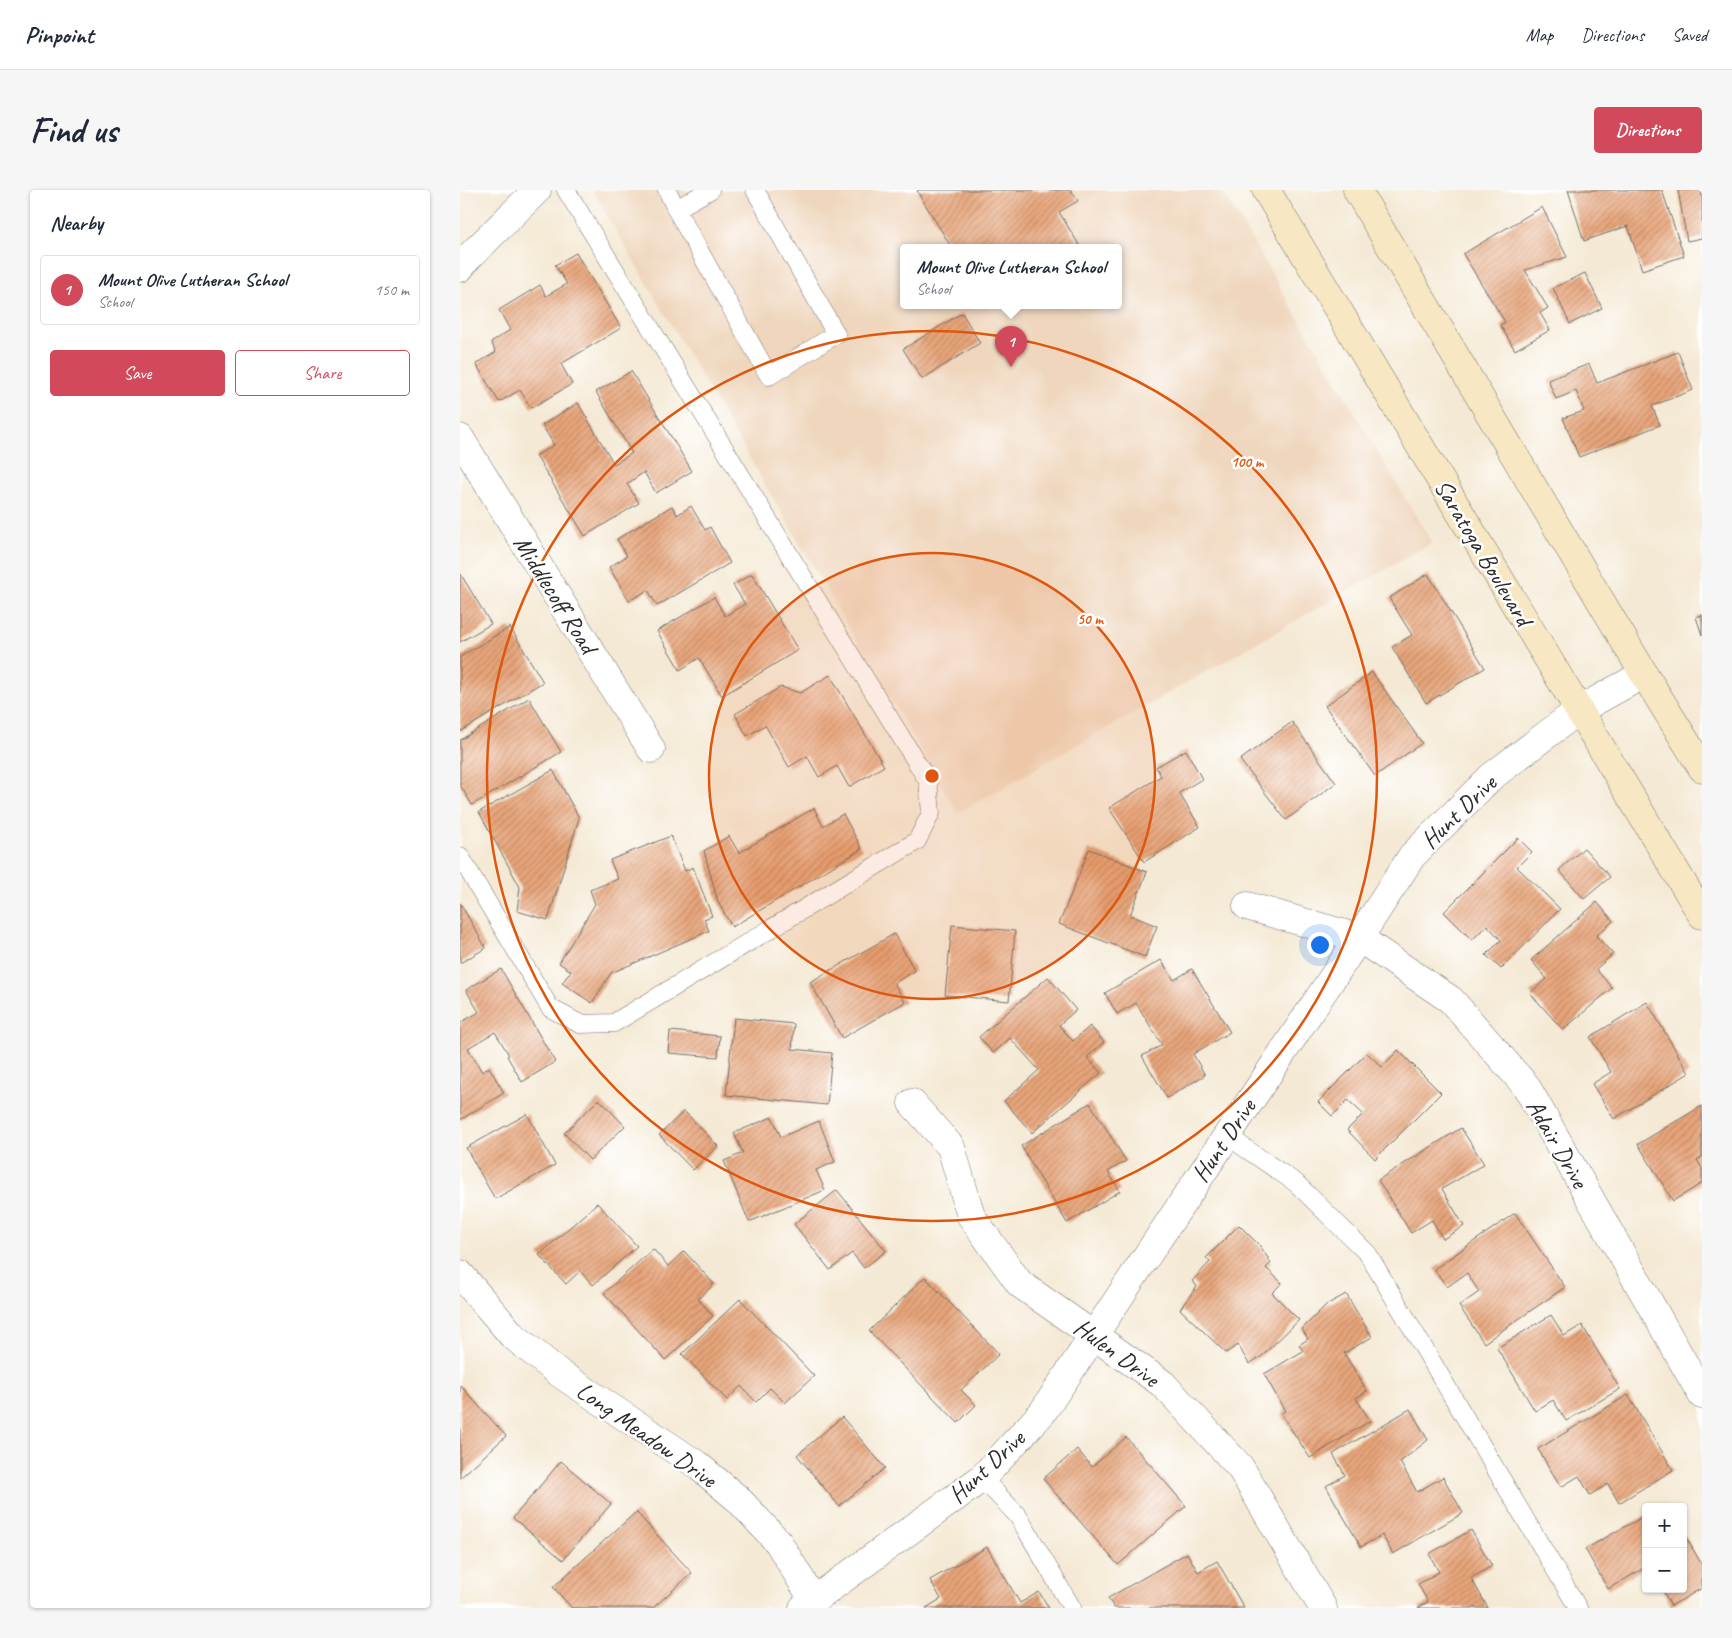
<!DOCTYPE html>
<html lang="en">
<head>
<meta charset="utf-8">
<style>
  :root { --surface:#fff; --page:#f6f6f7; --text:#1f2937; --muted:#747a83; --line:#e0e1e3; --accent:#d1495b }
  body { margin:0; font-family:Caveat,sans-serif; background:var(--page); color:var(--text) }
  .controls { position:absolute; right:15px; bottom:15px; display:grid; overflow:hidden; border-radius:5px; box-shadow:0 1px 4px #0004 }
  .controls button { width:45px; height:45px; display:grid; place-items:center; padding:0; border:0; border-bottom:1px solid var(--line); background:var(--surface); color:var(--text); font:25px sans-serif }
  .you { position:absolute; left:859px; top:754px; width:18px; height:18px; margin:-12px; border:4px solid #fff; border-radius:50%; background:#1a73e8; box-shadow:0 0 0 8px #1a73e833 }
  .badge { display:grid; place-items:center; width:32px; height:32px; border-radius:50%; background:var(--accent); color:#fff; font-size:16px; font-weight:700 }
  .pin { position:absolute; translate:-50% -41px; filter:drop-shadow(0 1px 2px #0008) }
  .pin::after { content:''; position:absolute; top:26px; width:18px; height:15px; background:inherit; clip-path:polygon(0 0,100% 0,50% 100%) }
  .popup { position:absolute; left:440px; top:54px; width:222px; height:65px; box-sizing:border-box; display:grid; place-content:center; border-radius:5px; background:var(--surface); filter:drop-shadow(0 1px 4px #0005); font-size:16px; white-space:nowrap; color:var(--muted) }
  .popup b { font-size:19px; color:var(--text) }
  .popup::after { content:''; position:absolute; left:50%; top:100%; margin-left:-10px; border:10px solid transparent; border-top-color:var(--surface) }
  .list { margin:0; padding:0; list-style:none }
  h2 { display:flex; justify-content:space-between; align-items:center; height:65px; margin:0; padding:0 20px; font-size:21px }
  h2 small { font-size:16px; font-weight:400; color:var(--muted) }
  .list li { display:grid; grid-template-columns:32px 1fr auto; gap:15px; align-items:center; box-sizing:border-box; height:70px; margin:0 10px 10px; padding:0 10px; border:1px solid var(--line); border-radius:5px }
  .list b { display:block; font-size:19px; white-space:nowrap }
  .list p { margin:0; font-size:16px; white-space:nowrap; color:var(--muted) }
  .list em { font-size:16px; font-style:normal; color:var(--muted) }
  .actions { display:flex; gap:10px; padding:15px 20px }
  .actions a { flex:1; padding:11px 0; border:1px solid var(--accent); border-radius:5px; text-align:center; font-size:18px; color:var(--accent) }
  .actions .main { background:var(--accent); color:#fff }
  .map { position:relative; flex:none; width:1242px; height:1418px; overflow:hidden; border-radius:5px }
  header { display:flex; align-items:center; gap:30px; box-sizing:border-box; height:70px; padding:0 25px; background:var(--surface); border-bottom:1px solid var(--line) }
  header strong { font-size:24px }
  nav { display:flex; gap:28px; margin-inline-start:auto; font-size:18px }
  .intro { display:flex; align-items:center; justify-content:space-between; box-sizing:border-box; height:120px; padding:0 30px }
  h1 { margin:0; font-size:35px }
  .button { padding:12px 22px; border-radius:5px; background:var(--accent); color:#fff; font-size:18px; font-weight:700 }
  main { display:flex; gap:30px; padding:0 30px }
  aside { flex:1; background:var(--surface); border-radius:5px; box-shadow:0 1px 4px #0004 }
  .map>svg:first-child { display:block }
  .built { fill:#efd6bc; fill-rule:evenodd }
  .building { fill:url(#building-hatch) }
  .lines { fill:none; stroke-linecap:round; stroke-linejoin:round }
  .service-casing { stroke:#716e66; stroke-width:19 }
  .minor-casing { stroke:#716e66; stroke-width:29 }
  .tertiary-casing { stroke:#716e66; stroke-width:29 }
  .secondary-casing { stroke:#716e66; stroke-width:29 }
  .service { stroke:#fff; stroke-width:18 }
  .minor { stroke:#fff; stroke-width:28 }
  .tertiary { stroke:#fff; stroke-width:28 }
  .secondary { stroke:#f7e8c3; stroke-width:28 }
  .ring { fill:none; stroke:#df570e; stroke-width:2.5 }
  .labels { text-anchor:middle; stroke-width:5; stroke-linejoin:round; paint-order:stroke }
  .street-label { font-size:25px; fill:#2b2b2b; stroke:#fff }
  .centre { fill:#df570e; stroke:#fff; stroke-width:2.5 }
  .ring-label { font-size:15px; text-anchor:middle; font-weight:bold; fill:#df570e; stroke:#fff; stroke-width:5; stroke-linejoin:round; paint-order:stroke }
</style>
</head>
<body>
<header>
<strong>Pinpoint</strong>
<nav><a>Map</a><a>Directions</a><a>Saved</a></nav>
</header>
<div class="intro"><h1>Find us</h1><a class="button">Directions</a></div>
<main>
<aside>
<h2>Nearby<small></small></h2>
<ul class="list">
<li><span class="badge">1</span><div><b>Mount Olive Lutheran School</b><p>School</p></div><em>150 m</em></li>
</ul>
<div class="actions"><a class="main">Save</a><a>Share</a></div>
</aside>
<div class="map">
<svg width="1242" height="1418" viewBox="0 0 1242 1418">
  <defs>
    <pattern id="building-hatch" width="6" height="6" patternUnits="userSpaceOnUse" patternTransform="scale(1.25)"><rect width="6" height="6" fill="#e8a57a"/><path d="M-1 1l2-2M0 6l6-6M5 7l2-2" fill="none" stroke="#bc8764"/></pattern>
  </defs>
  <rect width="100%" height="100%" fill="#fff"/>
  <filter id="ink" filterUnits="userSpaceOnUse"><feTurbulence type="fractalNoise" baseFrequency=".02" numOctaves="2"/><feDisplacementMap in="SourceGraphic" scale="10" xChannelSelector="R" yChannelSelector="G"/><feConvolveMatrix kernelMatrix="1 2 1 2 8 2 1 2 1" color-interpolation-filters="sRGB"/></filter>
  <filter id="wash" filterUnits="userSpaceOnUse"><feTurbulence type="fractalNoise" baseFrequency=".0096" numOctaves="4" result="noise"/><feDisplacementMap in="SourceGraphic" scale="20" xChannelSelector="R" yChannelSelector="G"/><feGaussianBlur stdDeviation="1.12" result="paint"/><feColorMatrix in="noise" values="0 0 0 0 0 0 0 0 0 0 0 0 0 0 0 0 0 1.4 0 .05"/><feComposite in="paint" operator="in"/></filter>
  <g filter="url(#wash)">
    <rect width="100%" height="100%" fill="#f4e9d4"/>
    <path class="built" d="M132,0H762L972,353L498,623ZM444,58H658V116H444Z"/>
    <g id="blocks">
      <g class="building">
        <polygon points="459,0 611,0 618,11 599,22 621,58 492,58 457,1"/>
        <polygon points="1108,0 1202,0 1224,66 1182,80 1168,36 1124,51"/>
        <polygon points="1218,0 1242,0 1242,48 1227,51"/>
        <polygon points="1082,17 1107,67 1065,80 1088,118 1080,123 1090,140 1055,160 1040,135 1045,132 1003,64"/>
        <polygon points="116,63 161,138 101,174 112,194 71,218 60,200 39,212 16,174 36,162 31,152 50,140 39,120 80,95 86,106 107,94 95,75"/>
        <polygon points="1125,83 1142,118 1110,134 1093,98"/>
        <polygon points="502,123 520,153 462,189 443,159"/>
        <polygon points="1218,162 1233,200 1192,216 1200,235 1119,267 1103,228 1124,221 1116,201 1096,209 1088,190 1129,174 1137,193"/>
        <polygon points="171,181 232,281 196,303 184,282 167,294 179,313 125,346 76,266 94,255 82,235 118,213 154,274 172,263 136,202"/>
        <polygon points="212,316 217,325 231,316 245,340 250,337 270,373 197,416 188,400 169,411 149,377 167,366 157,349"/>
        <polygon points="0,383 31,434 0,452"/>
        <polygon points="292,384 338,460 262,506 239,468 220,480 197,441 254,407 265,426 285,414 273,395"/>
        <polygon points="968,384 1025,478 966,513 932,457 952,445 929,408"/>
        <polygon points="1242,425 1242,445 1236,427"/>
        <polygon points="50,437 83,492 0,542 0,467"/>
        <polygon points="912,482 962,553 915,586 865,516"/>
        <polygon points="370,485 424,576 389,597 377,576 359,587 347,566 329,577 305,535 287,546 275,524 321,497 340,503"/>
        <polygon points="69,508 101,562 12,615 0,595 0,550"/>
        <polygon points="832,532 876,593 826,630 780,570"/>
        <polygon points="726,560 742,589 719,603 740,637 684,672 649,618 701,586 696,577"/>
        <polygon points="93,580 119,628 88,730 57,721 60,697 19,622"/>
        <polygon points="354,618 363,636 383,624 402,659 272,737 258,712 244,661 269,646 279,663"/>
        <polygon points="211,646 225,681 233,677 252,726 244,729 249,741 151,783 132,813 102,793 111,781 99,773 135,714 130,700 158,689 150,670"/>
        <polygon points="1058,648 1072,662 1057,677 1100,719 1041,779 1026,765 1041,750 1027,735 1012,750 984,722"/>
        <polygon points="1124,658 1150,687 1124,709 1099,680"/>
        <polygon points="629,659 687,682 670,725 697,736 685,767 599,734"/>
        <polygon points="1137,712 1153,731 1136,746 1153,764 1136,779 1152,798 1103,840 1070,803 1087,789 1071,770"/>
        <polygon points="0,713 26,758 0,773"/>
        <polygon points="492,735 555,741 549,811 485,805"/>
        <polygon points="434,744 455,781 434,793 445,812 382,848 350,792"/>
        <polygon points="701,770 714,790 732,779 770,842 733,864 745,885 707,908 682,866 702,855 676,813 657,824 645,803"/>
        <polygon points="41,779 95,872 62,892 47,866 49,865 35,842 8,858 22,882 29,877 44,903 0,930 0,833 19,822 6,800"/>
        <polygon points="588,787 616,820 599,835 613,851 630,836 644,852 627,867 641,883 572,943 544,911 579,880 550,848 533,863 519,847"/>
        <polygon points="1187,812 1229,883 1154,929 1132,894 1151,882 1130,847"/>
        <polygon points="274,828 334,834 332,859 372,863 367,915 266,905"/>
        <polygon points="210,841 260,846 258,867 208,863"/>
        <polygon points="938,860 981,903 915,969 887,940 903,924 888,910 872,926 858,912 907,863 922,877"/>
        <polygon points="139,909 165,936 130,970 104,943"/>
        <polygon points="630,913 666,971 648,982 660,1001 607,1033 561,956"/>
        <polygon points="1242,916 1242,967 1237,970 1242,978 1242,993 1213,1011 1178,954"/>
        <polygon points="224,921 258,956 233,980 199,945"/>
        <polygon points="67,924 95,975 35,1009 6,958"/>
        <polygon points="312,927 321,947 359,931 375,972 356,980 365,1000 289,1032 264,971 283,963 274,943"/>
        <polygon points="1001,938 1024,974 982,999 1004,1036 983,1049 972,1030 951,1043 918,990"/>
        <polygon points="377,1000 426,1061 404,1078 392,1063 370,1080 334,1034"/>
        <polygon points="137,1013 177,1056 133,1095 120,1081 106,1094 79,1065"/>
        <polygon points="1055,1023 1105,1097 1024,1153 999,1116 1019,1102 1007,1083 987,1097 974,1079"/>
        <polygon points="779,1035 801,1057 811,1073 806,1078 822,1093 812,1103 839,1130 802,1166 789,1174 778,1155 766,1163 720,1119 737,1096 732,1091 750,1072 746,1068"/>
        <polygon points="193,1059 208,1076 224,1061 254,1094 238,1109 253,1126 205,1170 144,1103"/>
        <polygon points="465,1087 539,1164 501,1200 516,1215 498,1233 409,1141"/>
        <polygon points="886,1104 912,1147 884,1163 907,1201 896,1208 910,1231 850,1268 821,1224 825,1221 804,1184 843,1161 839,1155 848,1149 842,1139 866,1115"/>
        <polygon points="280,1109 354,1186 325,1213 310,1198 296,1212 281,1196 267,1210 222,1164"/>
        <polygon points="1091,1125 1104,1146 1122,1135 1160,1199 1106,1231 1093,1210 1075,1221 1037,1158"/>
        <polygon points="0,1195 46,1246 0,1288"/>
        <polygon points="1168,1205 1213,1280 1159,1313 1148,1294 1130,1305 1119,1286 1101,1297 1078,1259"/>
        <polygon points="950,1219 968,1250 940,1272 957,1302 983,1287 1003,1323 933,1364 922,1345 901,1357 866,1296 885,1285 873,1264"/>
        <polygon points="382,1227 425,1278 379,1316 337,1265"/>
        <polygon points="666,1247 726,1316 658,1375 583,1289 617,1259 632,1277"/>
        <polygon points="101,1271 151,1314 103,1370 53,1328"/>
        <polygon points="176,1322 232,1383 193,1418 112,1418 93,1397"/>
        <polygon points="1186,1325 1186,1377 1148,1399 1125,1359"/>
        <polygon points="1011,1340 1032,1376 1011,1388 1028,1418 958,1418 968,1412 958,1394 979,1382 969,1364"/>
        <polygon points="1223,1342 1242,1375 1242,1398 1211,1416 1202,1399 1223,1399"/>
        <polygon points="527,1357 560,1413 579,1402 589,1418 466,1418 481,1409 470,1390"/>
        <polygon points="727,1363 738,1382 757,1371 784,1418 654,1418 648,1408"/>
      </g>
    </g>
  </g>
  <g filter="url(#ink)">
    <use href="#blocks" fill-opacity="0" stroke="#716e66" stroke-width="1"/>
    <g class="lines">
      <defs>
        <g id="service">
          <polyline points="207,0 216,19 250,0"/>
          <polyline points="216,19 309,186 376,144 295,0"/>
          <polyline points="0,666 90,818 120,834 154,833 457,651 471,623 468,591 106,0"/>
          <polyline points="766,945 836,993 908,1064 1118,1418"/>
          <polyline points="522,1288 558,1326 612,1418"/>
        </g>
        <g id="minor">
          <polyline points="0,248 191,559"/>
          <polyline points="787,716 899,748 991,810 1066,896 1242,1205"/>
          <polyline points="452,913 491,957 511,1026 560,1094 703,1194 780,1277 863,1418"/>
        </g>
        <g id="tertiary">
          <polyline points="0,78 7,69 77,0"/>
          <polyline points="0,1084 52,1145 99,1183 236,1274 278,1309 318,1352 354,1411"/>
          <polyline points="343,1418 522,1288 582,1223 899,748 952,666 1031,587 1119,520 1184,484"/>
        </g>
        <g id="secondary">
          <polyline points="806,0 1242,725"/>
          <polyline points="897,0 1184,484 1242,578"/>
        </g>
      </defs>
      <use href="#service" class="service-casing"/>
      <use href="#minor" class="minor-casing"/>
      <use href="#tertiary" class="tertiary-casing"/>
      <use href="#secondary" class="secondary-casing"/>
      <use href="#service" class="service"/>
      <use href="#minor" class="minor"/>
      <use href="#tertiary" class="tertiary"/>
      <use href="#secondary" class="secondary"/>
    </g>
  </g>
  <circle cx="472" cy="586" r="223" fill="#df570e" fill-opacity=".12"/>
  <g class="ring">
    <circle cx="472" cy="586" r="223"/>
    <circle cx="472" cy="586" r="445"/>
  </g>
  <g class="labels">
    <g class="street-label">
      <text transform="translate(1024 362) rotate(59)" y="9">Saratoga Boulevard</text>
      <text transform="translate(96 404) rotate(58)" y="9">Middlecoff Road</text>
      <text transform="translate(998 621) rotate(-44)" y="9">Hunt Drive</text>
      <text transform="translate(763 950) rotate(-56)" y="9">Hunt Drive</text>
      <text transform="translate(1098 953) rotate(60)" y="9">Adair Drive</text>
      <text transform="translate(657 1162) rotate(36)" y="9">Hulen Drive</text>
      <text transform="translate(187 1244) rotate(35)" y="9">Long Meadow Drive</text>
      <text transform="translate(526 1276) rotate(-43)" y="9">Hunt Drive</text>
    </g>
  </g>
  <circle cx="472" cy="586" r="8" class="centre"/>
  <g class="ring-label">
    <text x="787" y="277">100 m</text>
    <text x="630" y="434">50 m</text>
  </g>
</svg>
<div class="controls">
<button>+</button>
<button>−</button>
</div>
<div class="you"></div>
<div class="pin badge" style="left:551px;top:177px">1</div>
<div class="popup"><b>Mount Olive Lutheran School</b>School</div>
</div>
</main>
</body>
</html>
